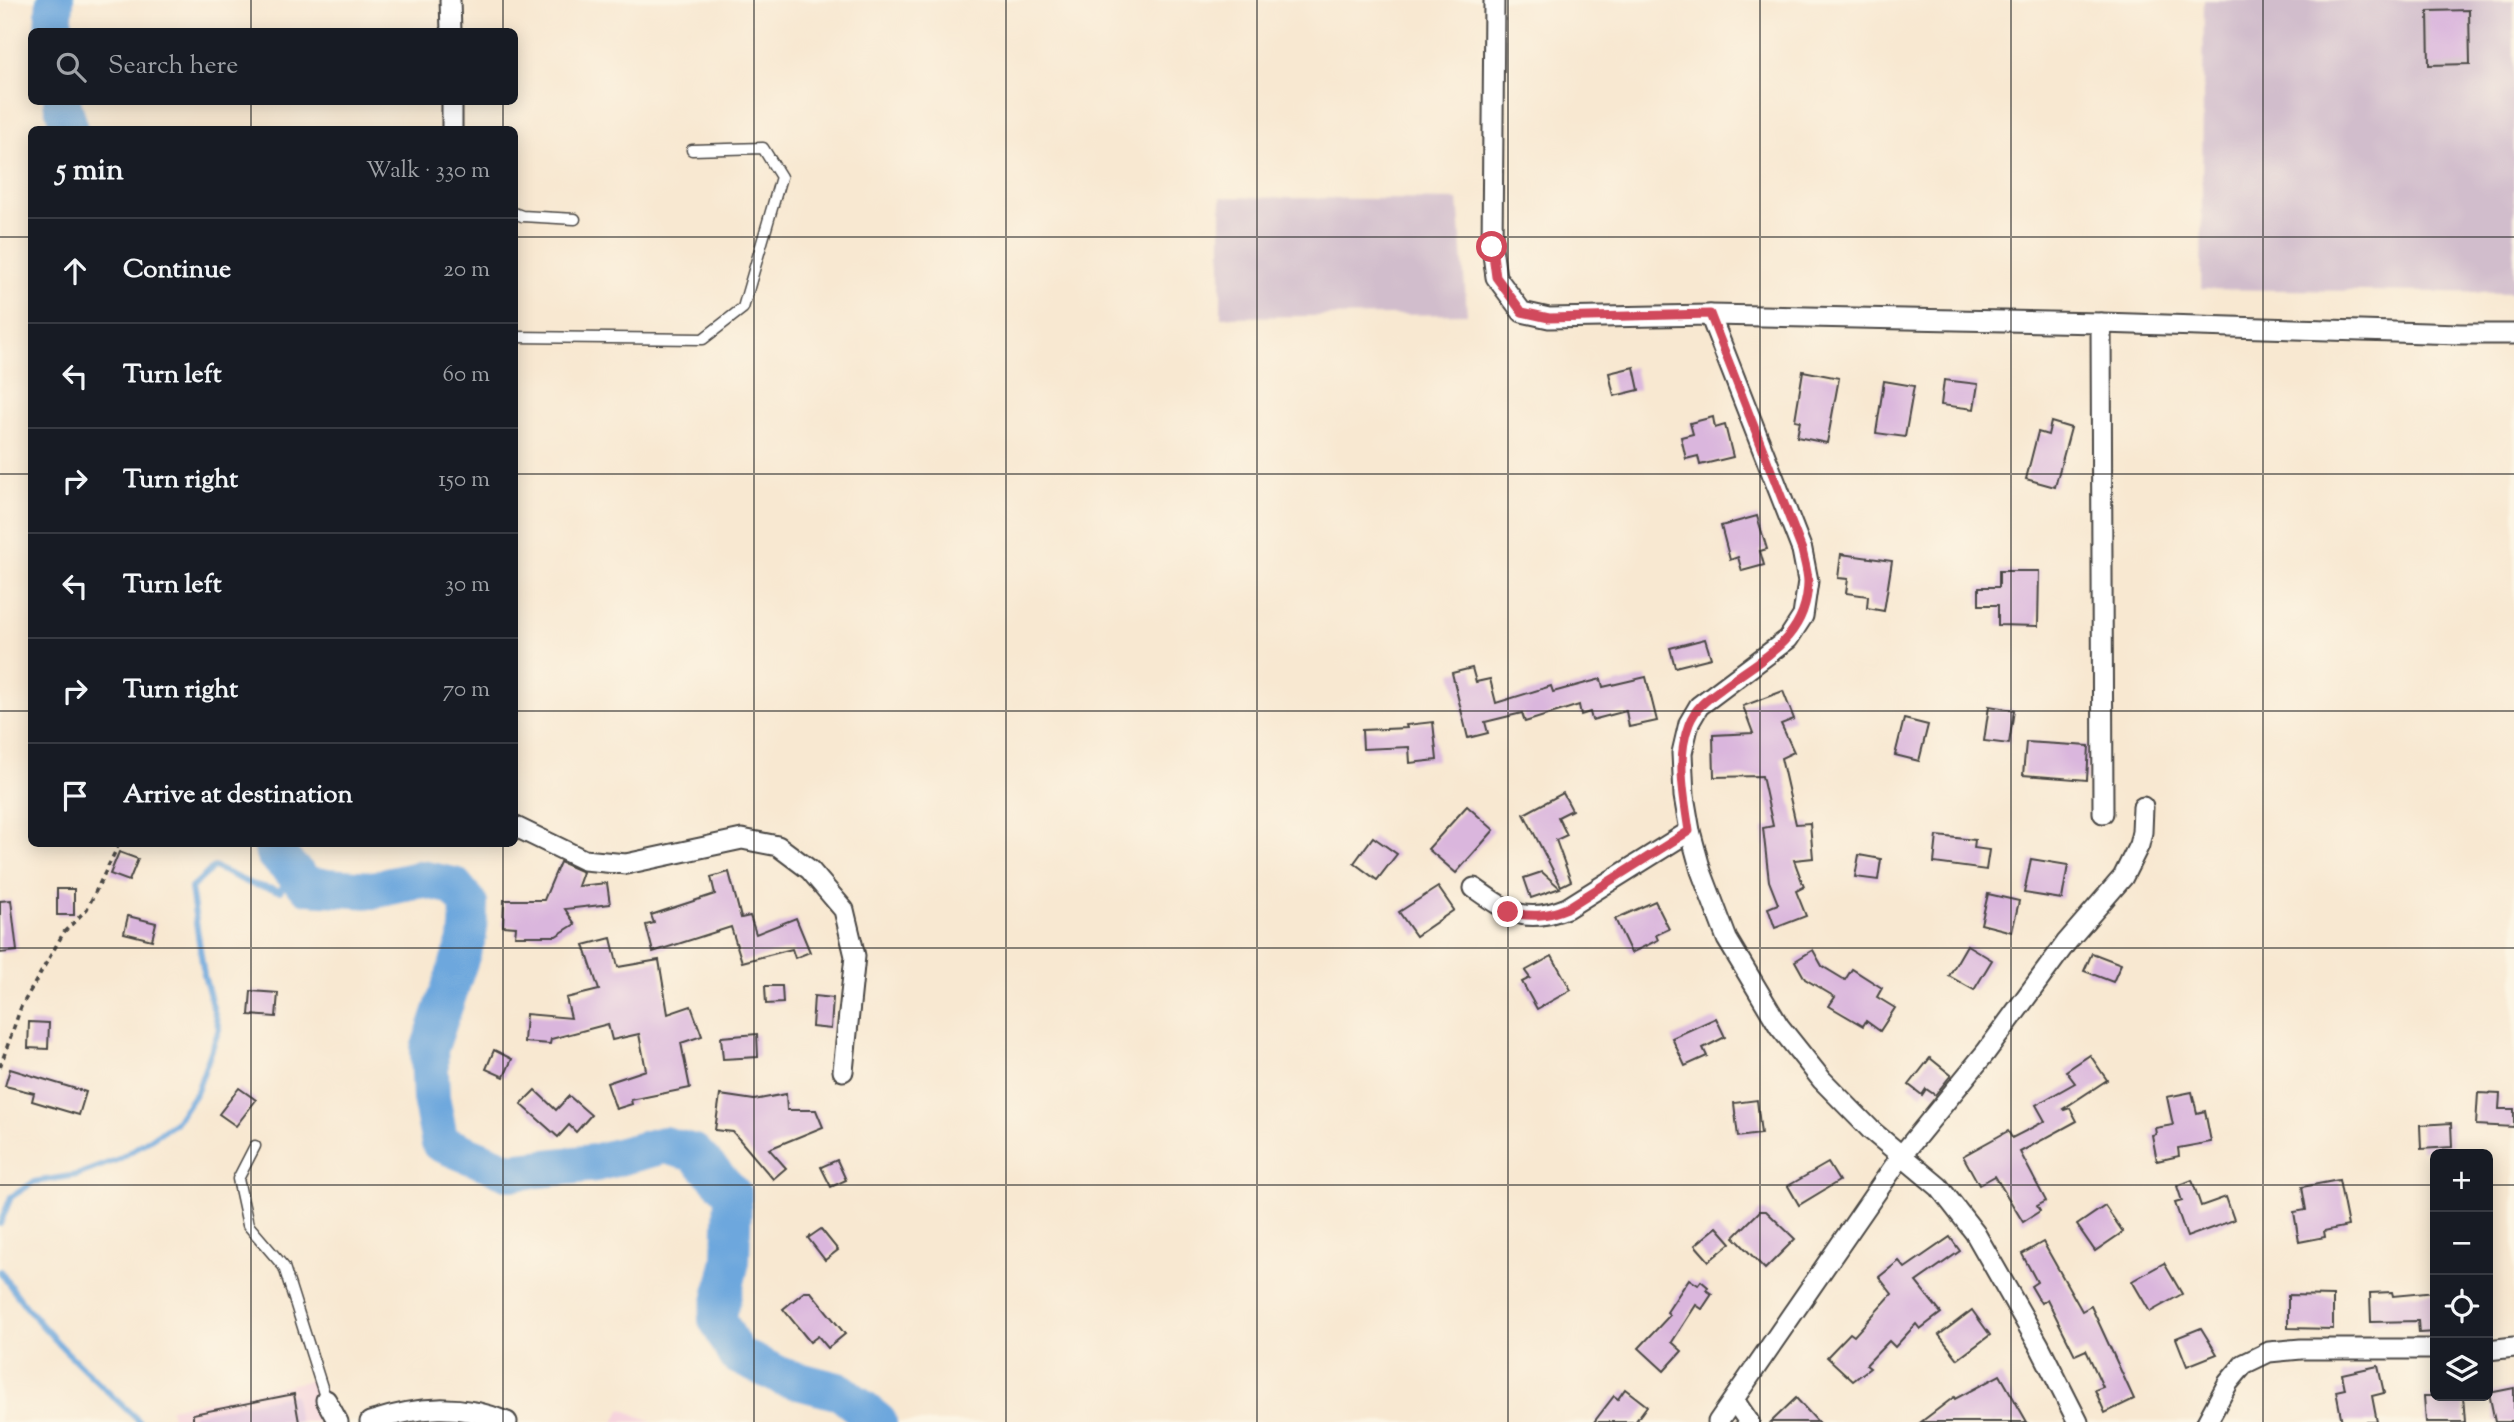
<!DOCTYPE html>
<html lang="en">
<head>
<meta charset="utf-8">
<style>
  :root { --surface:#171b24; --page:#20242c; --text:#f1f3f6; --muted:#9ea1a6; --line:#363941 }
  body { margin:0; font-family:"Sorts Mill Goudy",serif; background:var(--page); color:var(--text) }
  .controls { position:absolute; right:21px; bottom:21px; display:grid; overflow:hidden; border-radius:10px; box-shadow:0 4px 18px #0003 }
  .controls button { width:63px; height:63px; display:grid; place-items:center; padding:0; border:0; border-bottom:2px solid var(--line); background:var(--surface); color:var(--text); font:35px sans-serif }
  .stop { position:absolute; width:21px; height:21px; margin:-16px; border:5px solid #d1495b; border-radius:50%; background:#fff }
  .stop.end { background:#d1495b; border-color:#fff; box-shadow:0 2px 7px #0008 }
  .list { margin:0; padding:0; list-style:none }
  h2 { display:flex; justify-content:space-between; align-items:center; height:91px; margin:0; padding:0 28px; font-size:30px }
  h2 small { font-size:23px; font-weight:400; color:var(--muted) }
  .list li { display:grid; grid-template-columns:46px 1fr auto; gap:21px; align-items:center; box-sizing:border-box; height:105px; padding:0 28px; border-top:2px solid var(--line) }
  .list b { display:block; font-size:26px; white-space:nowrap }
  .list em { font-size:23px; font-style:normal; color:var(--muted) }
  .icon { flex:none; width:38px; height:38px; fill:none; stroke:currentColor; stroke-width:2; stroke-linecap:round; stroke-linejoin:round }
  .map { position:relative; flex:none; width:2514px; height:1422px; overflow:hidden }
  .search { position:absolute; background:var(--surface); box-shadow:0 4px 18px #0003; left:28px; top:28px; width:490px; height:77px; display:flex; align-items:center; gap:18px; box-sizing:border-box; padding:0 24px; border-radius:10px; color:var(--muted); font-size:26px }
  .panel { position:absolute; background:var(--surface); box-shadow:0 4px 18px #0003; left:28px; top:126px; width:490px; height:721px; border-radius:10px }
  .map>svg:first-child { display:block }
  .built { fill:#f5cfdc }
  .industrial { fill:#d1bdcc }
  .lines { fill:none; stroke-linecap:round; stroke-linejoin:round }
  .stream { stroke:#6da7dd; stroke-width:6 }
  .river { stroke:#6da7dd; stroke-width:38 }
  .building { fill:#dab6dd }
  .service-casing { stroke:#4a4744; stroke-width:13 }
  .minor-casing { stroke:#4a4744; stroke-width:23 }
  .path { stroke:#4a4744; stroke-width:3.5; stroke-dasharray:5 5; stroke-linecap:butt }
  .service { stroke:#fff; stroke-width:10 }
  .minor { stroke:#fff; stroke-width:19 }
  .route { stroke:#d1495b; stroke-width:9 }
  .grid { fill:none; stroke:#2b2b2b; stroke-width:2; stroke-opacity:0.55 }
</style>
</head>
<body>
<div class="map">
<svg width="2514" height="1422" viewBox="0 0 2514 1422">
  <rect width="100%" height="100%" fill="#fcf5e5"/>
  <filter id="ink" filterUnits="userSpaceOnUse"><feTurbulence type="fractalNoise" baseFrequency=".0143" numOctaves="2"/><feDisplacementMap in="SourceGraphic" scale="14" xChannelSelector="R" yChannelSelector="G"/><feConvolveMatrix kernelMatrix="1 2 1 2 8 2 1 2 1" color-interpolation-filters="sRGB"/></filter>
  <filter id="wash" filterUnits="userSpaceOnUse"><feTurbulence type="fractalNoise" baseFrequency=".00686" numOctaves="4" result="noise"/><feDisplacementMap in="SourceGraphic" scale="28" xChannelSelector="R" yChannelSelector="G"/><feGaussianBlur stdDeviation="1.57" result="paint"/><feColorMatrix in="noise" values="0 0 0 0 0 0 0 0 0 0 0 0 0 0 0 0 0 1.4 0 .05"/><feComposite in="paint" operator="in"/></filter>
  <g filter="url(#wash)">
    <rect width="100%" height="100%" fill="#f8e8d1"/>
    <g class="built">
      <polygon points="319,1379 338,1422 173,1422 170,1408"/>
      <polygon points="622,1409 652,1422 614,1422"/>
    </g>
    <g class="industrial">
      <polygon points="2204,0 2514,0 2514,293 2201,289"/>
      <polygon points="1221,197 1458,200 1467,314 1221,317"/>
    </g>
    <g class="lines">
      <g class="stream">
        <polyline points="0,1224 11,1197 34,1182 77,1175 119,1159 175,1123 197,1091 219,1029 204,975 191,888 214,867 251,884 280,891 293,872"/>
        <path d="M0,1271C37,1328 90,1375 140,1422"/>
      </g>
      <g class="river">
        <polyline points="53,32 55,0"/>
        <polyline points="62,102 70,130"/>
        <polyline points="272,844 274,853 308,886 373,890 422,879 454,886 469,904 468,935 429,1050 431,1098 440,1143 510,1172 595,1163 664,1145 694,1153 733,1194 731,1261 717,1319 737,1355 783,1377 841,1392 878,1422"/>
      </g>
    </g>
    <g id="blocks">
      <g class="building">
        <polygon points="2469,10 2470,64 2429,65 2428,11"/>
        <polygon points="1634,367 1639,390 1614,396 1609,373"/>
        <polygon points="1803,371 1839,378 1827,443 1797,437 1800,421 1795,420"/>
        <polygon points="1944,380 1978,384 1974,409 1941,405"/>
        <polygon points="1884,381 1914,386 1905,437 1876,433"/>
        <polygon points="1713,417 1715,428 1725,425 1733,457 1700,465 1698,456 1686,459 1681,437 1693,434 1690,423"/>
        <polygon points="2051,422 2071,428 2055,487 2026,479 2038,432 2048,435"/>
        <polygon points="1757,516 1767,549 1760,551 1764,565 1742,571 1738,557 1730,560 1721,526"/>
        <polygon points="1841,554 1892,561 1884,611 1867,608 1868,596 1846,593 1848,579 1838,578"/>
        <polygon points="1999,571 2039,571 2038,626 1998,625 1998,605 1979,605 1979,587 1999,587"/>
        <polygon points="1705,639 1711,658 1675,667 1670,648"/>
        <polygon points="1472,668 1476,682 1490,679 1496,703 1551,686 1553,692 1601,679 1603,687 1646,677 1657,721 1629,727 1626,711 1592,720 1590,712 1581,715 1579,705 1525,722 1522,713 1485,722 1488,733 1468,738 1452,673"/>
        <polygon points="1783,691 1794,719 1781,724 1794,752 1781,758 1796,824 1810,823 1813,858 1794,860 1804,887 1796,891 1806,916 1775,928 1768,908 1778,904 1769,881 1763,828 1773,826 1762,776 1714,777 1713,735 1753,733 1743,706"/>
        <polygon points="1989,706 2014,710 2009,744 1984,741"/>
        <polygon points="1904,719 1928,725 1919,761 1895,755"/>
        <polygon points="1433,722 1437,760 1410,763 1409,747 1363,749 1362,730 1407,728 1406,725"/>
        <polygon points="2026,742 2089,746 2087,780 2023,775"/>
        <polygon points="1563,793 1572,810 1558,817 1567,835 1556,840 1571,881 1561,886 1524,814"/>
        <polygon points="1467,806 1494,830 1456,873 1428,849"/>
        <polygon points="1937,836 1975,840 1974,848 1989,850 1986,870 1934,863"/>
        <polygon points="1373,837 1397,854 1377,880 1354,863"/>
        <polygon points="119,852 138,859 129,881 110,874"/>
        <polygon points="1859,855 1881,859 1878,880 1855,877"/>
        <polygon points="2031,859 2068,865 2062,899 2024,893"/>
        <polygon points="560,862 583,872 578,886 607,883 610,904 565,909 575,924 556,936 515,936 516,927 503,926 504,900 544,900"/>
        <polygon points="729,872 741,918 750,916 756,934 796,918 810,952 795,958 792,949 742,962 731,927 653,952 646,925 654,923 651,915 715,894 711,877"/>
        <polygon points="1542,872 1560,888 1531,898 1524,878"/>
        <polygon points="1438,887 1454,910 1416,936 1399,912"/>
        <rect x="57" y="889" width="17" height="26"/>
        <polygon points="1988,894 2019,901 2012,932 1981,924"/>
        <polygon points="11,900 17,951 0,953 0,901"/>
        <polygon points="1655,901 1669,929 1656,935 1658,940 1631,953 1615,919"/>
        <polygon points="128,916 156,923 152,940 124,933"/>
        <polygon points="611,938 618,967 659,960 668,1014 691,1006 702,1036 681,1043 690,1088 631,1100 632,1104 616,1109 607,1083 646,1070 639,1034 612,1040 608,1024 551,1039 550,1044 524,1042 526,1014 571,1018 566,998 599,990 584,945"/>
        <polygon points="1967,945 1992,960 1974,990 1949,976"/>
        <polygon points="1813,950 1822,966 1845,980 1852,969 1882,988 1877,997 1895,1008 1880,1031 1866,1021 1863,1026 1829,1006 1835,997 1805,979 1795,961"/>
        <polygon points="2092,953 2121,964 2113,982 2084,971"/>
        <polygon points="1552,956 1571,990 1537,1009 1522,982 1530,978 1525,971"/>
        <polygon points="765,986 782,986 783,1003 766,1004"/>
        <polygon points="251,991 278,993 276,1017 249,1015"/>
        <polygon points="814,996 833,998 831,1029 812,1027"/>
        <polygon points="1716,1018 1725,1037 1703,1048 1707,1056 1685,1066 1672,1038"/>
        <polygon points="29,1022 49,1023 48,1049 28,1048"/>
        <polygon points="757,1034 758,1057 723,1059 721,1037"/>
        <polygon points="494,1050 512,1059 504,1077 486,1069"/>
        <polygon points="2090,1055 2107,1080 2063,1109 2064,1110 2070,1108 2077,1121 2020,1152 2046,1201 2037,1206 2040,1211 2023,1222 1995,1176 1979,1185 1963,1156 2008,1131 2012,1138 2045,1121 2036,1105 2075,1083 2066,1071"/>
        <polygon points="1930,1058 1951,1075 1935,1095 1926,1089 1922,1095 1909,1085"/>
        <polygon points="10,1069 86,1092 79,1115 32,1101 34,1093 5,1086"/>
        <polygon points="239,1088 256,1100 236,1126 219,1114"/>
        <polygon points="535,1090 556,1110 569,1096 591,1115 576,1132 569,1125 558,1137 521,1104"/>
        <polygon points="2192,1092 2197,1113 2205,1111 2211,1142 2178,1148 2179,1156 2157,1161 2152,1135 2156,1134 2155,1128 2173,1125 2167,1097"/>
        <polygon points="2478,1093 2500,1094 2499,1109 2514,1109 2514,1127 2476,1125"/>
        <polygon points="786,1094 787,1110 816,1110 823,1127 769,1149 786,1168 773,1179 733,1132 715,1130 720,1095 754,1100"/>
        <polygon points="1757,1100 1761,1134 1738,1137 1734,1103"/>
        <polygon points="2451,1123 2452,1147 2421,1149 2420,1125"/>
        <polygon points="837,1160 846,1180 831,1187 821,1167"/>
        <polygon points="1828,1163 1839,1181 1799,1205 1788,1186"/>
        <polygon points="2192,1180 2201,1206 2226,1197 2234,1220 2187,1237 2175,1203 2182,1201 2177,1186"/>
        <polygon points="2339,1180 2348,1226 2324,1231 2325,1237 2299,1242 2294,1212 2306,1210 2302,1187"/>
        <polygon points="2105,1206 2123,1232 2095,1251 2077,1225"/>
        <polygon points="1760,1211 1766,1211 1795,1239 1765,1269 1734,1237"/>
        <polygon points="1717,1227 1731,1243 1709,1261 1695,1245"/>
        <polygon points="821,1229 838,1250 825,1260 808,1238"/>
        <polygon points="1950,1237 1960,1251 1916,1282 1941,1313 1920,1329 1916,1324 1895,1347 1889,1341 1866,1365 1870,1368 1853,1381 1827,1357 1850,1333 1854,1336 1892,1294 1879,1277 1899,1261 1905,1268"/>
        <polygon points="2043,1242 2082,1311 2091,1306 2134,1399 2105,1413 2095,1390 2103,1387 2086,1350 2075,1355 2047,1299 2041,1303 2031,1286 2037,1282 2022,1254"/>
        <polygon points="2164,1263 2182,1294 2150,1312 2132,1281"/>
        <polygon points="1689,1279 1698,1285 1701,1281 1708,1287 1706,1290 1712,1294 1702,1309 1696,1305 1672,1342 1682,1351 1664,1371 1639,1348 1670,1315 1667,1312"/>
        <polygon points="804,1292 811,1292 845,1334 828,1348 818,1336 810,1342 783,1309"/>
        <polygon points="2392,1292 2393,1296 2435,1292 2435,1332 2419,1333 2418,1321 2371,1322 2370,1293"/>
        <polygon points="2288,1295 2333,1296 2333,1329 2288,1328"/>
        <polygon points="1972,1310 1990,1335 1958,1359 1939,1335"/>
        <polygon points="2201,1328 2217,1354 2187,1366 2176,1338"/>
        <polygon points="2378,1366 2384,1393 2372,1396 2377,1422 2342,1422 2336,1391 2345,1389 2342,1374"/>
        <polygon points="2000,1375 2027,1422 1921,1422 1954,1397 1955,1399"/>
        <polygon points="2514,1388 2514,1422 2495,1422 2489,1393"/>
        <polygon points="1625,1389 1647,1406 1635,1422 1594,1422 1614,1396 1618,1399"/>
        <polygon points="294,1394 299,1422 193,1422 193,1414"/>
        <polygon points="2424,1396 2463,1396 2465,1422 2426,1422"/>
        <polygon points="1796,1398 1818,1422 1771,1422"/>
      </g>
    </g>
  </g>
  <g filter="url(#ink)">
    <use href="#blocks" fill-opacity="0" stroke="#4a4744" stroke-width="2"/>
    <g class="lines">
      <defs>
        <g id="service">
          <polyline points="514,213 522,216 575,219"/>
          <polyline points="514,337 703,339 743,308 781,177 763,148 692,150"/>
          <polyline points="255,1146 238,1179 248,1225 284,1267 326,1400"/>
        </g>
        <g id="minor">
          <polyline points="450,0 451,32"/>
          <polyline points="1494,0 1492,247 1496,277 1522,312 1549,318 1710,315 2101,323 2460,334 2514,334"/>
          <polyline points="452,102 452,130"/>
          <polyline points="1710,315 1802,550 1808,581 1803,616 1788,639 1699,706 1689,723 1682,753 1684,796 1690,831 1701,871 1727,939 1779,1026 1822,1080 1872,1131 1939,1187 1975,1233 2039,1345 2078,1422"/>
          <polyline points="2101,323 2103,813"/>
          <polyline points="514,826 584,860 626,864 742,839 778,846 810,870 844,910 855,956 843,1071"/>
          <path d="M1474,888C1508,912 1525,925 1567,908L1690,831"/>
          <polyline points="2488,1350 2514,1347"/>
          <polyline points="326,1400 338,1422"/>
          <polyline points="1734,1400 1749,1422"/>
          <path d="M370,1422C417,1406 461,1403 507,1422"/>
          <polyline points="1718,1422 1902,1155 1986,1052 2066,943 2123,877 2139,845 2142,832 2143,807"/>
          <polyline points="2207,1422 2228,1383 2244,1364 2269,1352 2301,1349 2435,1349"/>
        </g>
      </defs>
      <use href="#service" class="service-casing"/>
      <use href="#minor" class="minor-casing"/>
      <polyline class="path" points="0,1067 21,1007 64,932 87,909 119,844"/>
      <use href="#service" class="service"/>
      <use href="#minor" class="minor"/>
    </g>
  </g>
  <g class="lines" filter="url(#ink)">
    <path class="route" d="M1492,247L1496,277L1522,312L1549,318L1710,314L1802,550C1804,560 1808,572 1808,582C1807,640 1761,658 1721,689C1707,699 1695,708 1689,724C1676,758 1684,796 1689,831L1567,908C1546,917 1531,917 1508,912"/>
  </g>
  <path class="grid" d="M251,0V32M503,0V32M754,0V1422M1006,0V1422M1257,0V1422M1508,0V1422M1760,0V1422M2011,0V1422M2263,0V1422M251,102V130M503,102V130M0,237H32M514,237H2514M0,474H32M514,474H2514M0,711H32M514,711H2514M251,844V1422M503,844V1422M0,948H2514M0,1185H2435M2488,1185H2514"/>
</svg>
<div class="controls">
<button>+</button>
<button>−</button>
<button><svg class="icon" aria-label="locate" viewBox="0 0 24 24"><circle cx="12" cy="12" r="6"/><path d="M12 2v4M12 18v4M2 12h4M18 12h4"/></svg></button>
<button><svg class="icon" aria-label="layers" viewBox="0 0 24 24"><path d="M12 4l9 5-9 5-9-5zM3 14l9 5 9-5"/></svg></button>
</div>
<div class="stop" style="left:1492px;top:247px"></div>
<div class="stop end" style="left:1508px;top:912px"></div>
<div class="search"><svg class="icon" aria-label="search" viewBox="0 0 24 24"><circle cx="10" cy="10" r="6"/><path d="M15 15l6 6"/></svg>Search here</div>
<section class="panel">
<h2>5 min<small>Walk · 330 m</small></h2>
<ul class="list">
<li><svg class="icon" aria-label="ahead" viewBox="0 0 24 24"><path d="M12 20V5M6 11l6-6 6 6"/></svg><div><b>Continue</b></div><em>20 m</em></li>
<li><svg class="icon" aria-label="left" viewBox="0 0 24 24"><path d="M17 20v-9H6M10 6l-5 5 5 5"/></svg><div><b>Turn left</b></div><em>60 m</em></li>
<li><svg class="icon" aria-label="right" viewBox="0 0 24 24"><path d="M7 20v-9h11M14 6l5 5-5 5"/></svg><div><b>Turn right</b></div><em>150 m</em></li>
<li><svg class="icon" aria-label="left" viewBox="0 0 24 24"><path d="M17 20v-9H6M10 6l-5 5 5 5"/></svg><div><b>Turn left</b></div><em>30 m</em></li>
<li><svg class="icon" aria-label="right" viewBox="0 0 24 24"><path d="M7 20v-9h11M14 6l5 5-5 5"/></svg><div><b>Turn right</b></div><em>70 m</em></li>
<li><svg class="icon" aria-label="arrive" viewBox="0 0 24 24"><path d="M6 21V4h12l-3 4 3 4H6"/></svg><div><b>Arrive at destination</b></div></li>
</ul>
</section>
</div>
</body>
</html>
